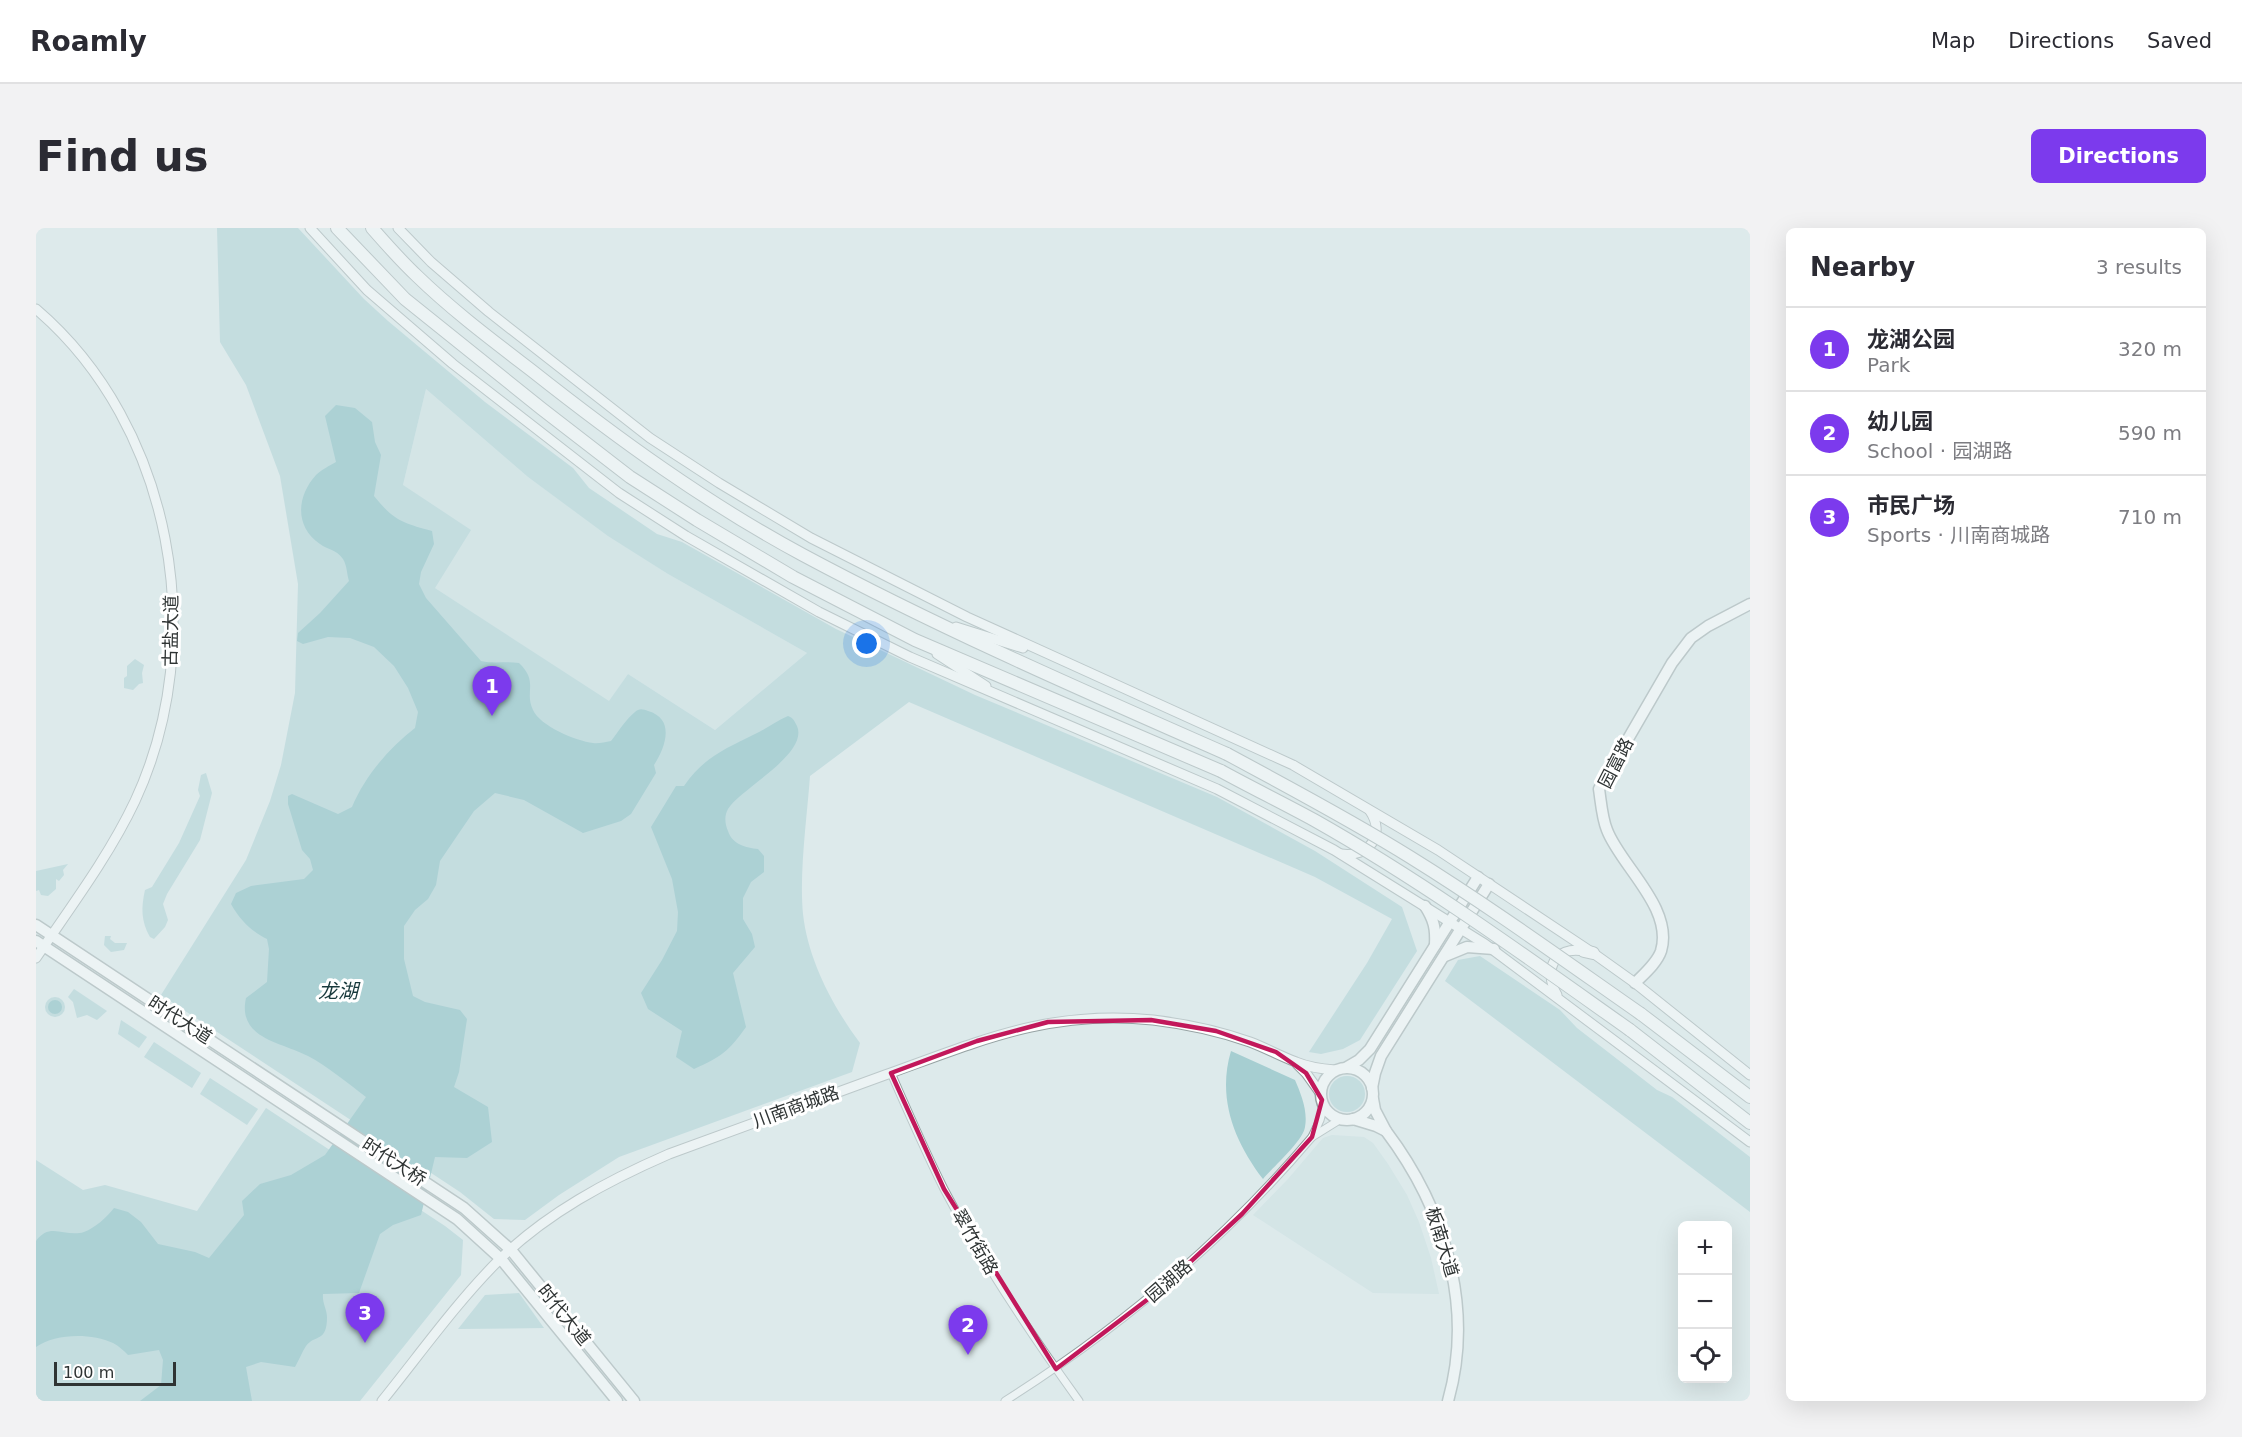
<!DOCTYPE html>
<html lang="en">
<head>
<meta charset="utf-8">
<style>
  :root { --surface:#fff; --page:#f2f2f3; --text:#2b2b33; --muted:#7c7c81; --line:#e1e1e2; --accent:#7c3aed }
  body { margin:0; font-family:"DejaVu Sans","Noto Sans SC",sans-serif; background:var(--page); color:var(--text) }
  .controls { position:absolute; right:18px; bottom:18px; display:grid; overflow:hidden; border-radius:9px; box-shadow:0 6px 24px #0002 }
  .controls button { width:54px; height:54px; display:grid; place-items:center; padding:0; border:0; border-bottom:2px solid var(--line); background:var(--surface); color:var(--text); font:30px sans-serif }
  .scale { position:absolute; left:18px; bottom:15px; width:122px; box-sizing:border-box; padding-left:6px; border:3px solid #2f3434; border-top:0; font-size:16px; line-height:21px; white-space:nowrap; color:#2f3434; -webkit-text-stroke:4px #fff; paint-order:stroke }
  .you { position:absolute; left:831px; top:416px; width:21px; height:21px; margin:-15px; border:4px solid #fff; border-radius:50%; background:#1a73e8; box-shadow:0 0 0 9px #1a73e833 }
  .badge { display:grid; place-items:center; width:39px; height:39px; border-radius:50%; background:var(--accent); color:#fff; font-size:20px; font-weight:700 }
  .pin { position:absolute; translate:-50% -50px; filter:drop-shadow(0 2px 3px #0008) }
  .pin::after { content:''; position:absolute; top:32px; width:21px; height:18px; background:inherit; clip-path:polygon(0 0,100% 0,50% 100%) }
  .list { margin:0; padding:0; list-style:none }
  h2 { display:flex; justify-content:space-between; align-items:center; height:78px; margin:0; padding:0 24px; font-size:26px }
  h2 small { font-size:20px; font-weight:400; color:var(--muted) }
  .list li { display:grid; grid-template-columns:39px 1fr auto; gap:18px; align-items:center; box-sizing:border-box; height:84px; padding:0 24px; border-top:2px solid var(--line) }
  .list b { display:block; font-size:22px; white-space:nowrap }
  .list p { margin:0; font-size:20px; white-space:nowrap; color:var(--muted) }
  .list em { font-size:20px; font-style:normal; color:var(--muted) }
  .icon { flex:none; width:33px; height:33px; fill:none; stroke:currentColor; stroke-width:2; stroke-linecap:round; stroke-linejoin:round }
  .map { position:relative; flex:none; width:1714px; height:1173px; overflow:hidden; border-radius:9px }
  header { display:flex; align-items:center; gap:36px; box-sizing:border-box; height:84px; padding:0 30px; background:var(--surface); border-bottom:2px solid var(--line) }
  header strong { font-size:28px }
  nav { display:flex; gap:33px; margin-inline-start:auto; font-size:21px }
  .intro { display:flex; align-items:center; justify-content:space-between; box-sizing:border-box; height:144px; padding:0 36px }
  h1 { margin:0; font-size:42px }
  .button { padding:15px 27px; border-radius:9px; background:var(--accent); color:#fff; font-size:21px; font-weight:700 }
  main { display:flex; gap:36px; padding:0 36px }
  aside { flex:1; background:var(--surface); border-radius:9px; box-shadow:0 6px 24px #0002 }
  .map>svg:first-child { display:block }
  .built { fill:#c9dfe0 }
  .green { fill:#a6ced1; fill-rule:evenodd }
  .water { fill:#71b3b9 }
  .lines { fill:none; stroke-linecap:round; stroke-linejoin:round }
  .minor-casing { stroke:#96a2a3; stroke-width:9 }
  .tertiary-casing { stroke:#96a2a3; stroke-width:11 }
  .secondary-casing { stroke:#96a2a3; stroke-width:13 }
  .trunk-casing { stroke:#96a2a3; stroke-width:14 }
  .minor { stroke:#fff; stroke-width:7 }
  .tertiary { stroke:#fff; stroke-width:9 }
  .secondary { stroke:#fff; stroke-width:10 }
  .trunk { stroke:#fff; stroke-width:12 }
  .trunk-bridge-casing { stroke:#96a2a3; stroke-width:14; stroke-linecap:butt }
  .trunk-bridge { stroke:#fff; stroke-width:12 }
  .marked { fill:none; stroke:#c2185b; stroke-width:4.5; stroke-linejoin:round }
  .labels { text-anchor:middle; stroke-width:6; stroke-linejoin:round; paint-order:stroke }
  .street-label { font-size:18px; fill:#2f3434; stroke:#fff }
  .water-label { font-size:20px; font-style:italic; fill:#18393c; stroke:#fff }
</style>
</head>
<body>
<header>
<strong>Roamly</strong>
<nav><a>Map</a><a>Directions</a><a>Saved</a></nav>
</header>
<div class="intro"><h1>Find us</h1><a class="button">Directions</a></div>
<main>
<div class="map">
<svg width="1714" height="1173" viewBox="0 0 1714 1173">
  <rect width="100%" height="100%" fill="#ddeaeb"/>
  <g class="built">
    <polygon points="390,161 492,249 572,307 632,346 771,425 679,502 592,446 573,474 399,360 367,257"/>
    <polygon points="1296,907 1328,909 1337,915 1352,936 1371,967 1383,994 1395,1030 1403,1066 1337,1065 1217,987 1252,951 1287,910"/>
  </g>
  <g class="green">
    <path d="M181,0H262L328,71L352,93L449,174L537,240L553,260L621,306L646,314L800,401L939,467L1181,569L1279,623L1366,679L1381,723L1324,812L1307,821L1285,826L1273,824L1331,735L1356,691L1279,649L873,474L774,548C771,589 763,645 767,686C772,732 797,779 824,815L816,844L583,929L523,967L489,992L458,991L424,964L125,767L210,632L234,573L245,537L259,465L262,356L244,248L210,157L184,114ZM390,161L492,249L572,308L632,346L771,425L679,502L592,446L573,473L399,360L435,302L367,257Z"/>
    <polygon points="99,431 108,437 106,445 107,455 103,456 97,462 88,460 88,450 91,448 91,438"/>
    <path d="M170,545L176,565L164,612L131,666L127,676L132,692L129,699L118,711L114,709C105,693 105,680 109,662L116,659L143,615L164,568L162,562L165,547Z"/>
    <polygon points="32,636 27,642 28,647 23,653 20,651 20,661 12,668 5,667 3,662 0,663 0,643"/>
    <polygon points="69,708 75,708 74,711 79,715 91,715 88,722 75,724 68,717"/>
    <polygon points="1444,728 1524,782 1541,800 1621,862 1636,869 1714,929 1714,984 1409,753 1422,732"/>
    <polygon points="38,761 71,783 61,792 51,787 41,790 37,774 32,769"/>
    <circle cx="19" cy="779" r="10"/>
    <polygon points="85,792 111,809 103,820 82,806"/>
    <polygon points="118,814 165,845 156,860 108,829"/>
    <path d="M1195,823L1259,852C1265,866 1272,883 1269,899C1267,913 1237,939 1227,951C1198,913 1181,870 1195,823Z"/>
    <circle cx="1311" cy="866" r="18"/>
    <polygon points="174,850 222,881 211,897 164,866"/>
    <polygon points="230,880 409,998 427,1012 425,1047 324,1173 0,1173 0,932 47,962 69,957 161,983"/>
    <polygon points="483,1065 508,1100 422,1101 449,1067"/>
  </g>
  <g class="water">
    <path d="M300,177L319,180L336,194L339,214L345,227L338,268C358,293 367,295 396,303L398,316L385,344L383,356L390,370L445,433C458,436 470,433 483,435C503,454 488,464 497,482C504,498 540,513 557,515C562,516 569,514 575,513C582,504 590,491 599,484C603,480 607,481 612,483C640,491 629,520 618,537L620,545L595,586L585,593L547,605L488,572L459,565L438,583L423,605L404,633L400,657L392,671L379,682L368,698V731L377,768L389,774L424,782L431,791L423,844L418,859L452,879L456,914L431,930L399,929L385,987L357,997L344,1006L323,1065L287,1066C286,1075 291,1081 291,1089C291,1115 279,1106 270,1118C266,1124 263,1132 259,1139L225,1134L210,1139L216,1173H104L125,1157L127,1132L123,1122L92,1127C88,1123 83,1118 77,1115C56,1105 19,1105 0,1119V1013C14,993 29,1010 48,1004C59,1000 71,989 78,980L92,984L105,994L122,1016L159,1024L173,1030L208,987L206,973L224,956L255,947L289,927L330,869C313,856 291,838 272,828C246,814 201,811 210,770L231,754L233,721L231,711C215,703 204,692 195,676L200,665L215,658L268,651L277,642L274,631L266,622L252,576V568L256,566L302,586L316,579C329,548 353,520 379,500L382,484L372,460L358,438L338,419L314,410L292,409L267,416L261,413L262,405L284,385L313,353C311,347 311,337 307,331C300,321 292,322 284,316C258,298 261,268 280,247C285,242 293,238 300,234L289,188Z"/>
    <path d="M752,488C757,490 758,492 761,498C773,526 704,561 692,581C688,588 689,596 692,603C696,616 710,620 722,621L728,628V644L715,654L707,670V691L716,706L719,719L697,745L710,799C693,823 685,829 658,841L640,829L646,803L612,781L605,765L626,732L641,703L642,684L636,651L615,599L640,558H648C668,529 689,521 719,506C730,501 740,493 752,488Z"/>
    <circle cx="19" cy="779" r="7"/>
  </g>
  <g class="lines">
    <defs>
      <g id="minor">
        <path d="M855,845C872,884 889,923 908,961C947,1035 994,1105 1043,1173"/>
        <polyline points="1288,877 1284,892 1276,909 1305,891"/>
        <path d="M969,1173C1084,1100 1188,1013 1276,909"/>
      </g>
      <g id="tertiary">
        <polyline points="274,0 331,62 417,136 583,265 650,308 783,384 874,429 1181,561 1298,622 1449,716 1714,914"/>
        <polyline points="362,0 395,34 453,84 614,210 683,255 775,310 931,389 1257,537 1402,622 1557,725 1599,755 1714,847"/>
        <path d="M0,81C137,198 174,412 99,573C73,628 34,680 0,730"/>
        <polyline points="920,399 987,420"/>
        <polyline points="901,426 950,458"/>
        <path d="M1305,626C1333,630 1350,607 1334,583"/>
        <path d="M1521,767C1507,742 1518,718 1548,723"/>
        <polyline points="1261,836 1270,845 1285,866"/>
        <path d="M346,1173C384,1126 420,1075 463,1032C511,985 571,953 633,926C705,900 777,873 849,847C944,813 1014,781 1117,792C1150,796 1183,803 1214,814C1230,820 1244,828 1260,834C1272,839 1286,841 1299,842"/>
      </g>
      <g id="secondary">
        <path d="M1389,678C1398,692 1400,701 1399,717"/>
        <polyline points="0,697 428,980 475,1022 598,1173"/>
        <polyline points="0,713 421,991 465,1031 581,1173"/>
        <polyline points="1409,728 1431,719 1458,721"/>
        <path d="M1599,755C1608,746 1621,735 1625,723C1638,680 1584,637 1571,602C1566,590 1565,574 1563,561L1636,435L1655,410L1672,398L1714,376"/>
        <polyline points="1311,839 1323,832 1334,821 1442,649"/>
        <circle cx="1311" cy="866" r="26"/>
        <polyline points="1336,860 1339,845 1345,828 1453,656"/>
        <polyline points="1317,891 1340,898 1350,903 1339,882 1337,871"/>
        <path d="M1350,903C1408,980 1439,1078 1412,1173"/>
      </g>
      <g id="trunk">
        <polyline points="301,0 369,71 506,181 594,249 661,292 757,349 879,412 1185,543"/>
        <path d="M336,0C350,16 365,33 381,48C416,82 456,112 495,142C581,210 670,275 767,327C905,401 1048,463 1191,526"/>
        <polyline points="1548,723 1557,725"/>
        <polyline points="1605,786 1714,869"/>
        <polyline points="1594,802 1714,895"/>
      </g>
    </defs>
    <use href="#minor" class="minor-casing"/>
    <use href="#tertiary" class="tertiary-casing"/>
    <use href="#secondary" class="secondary-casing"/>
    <use href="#trunk" class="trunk-casing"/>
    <use href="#minor" class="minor"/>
    <use href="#tertiary" class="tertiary"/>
    <use href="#secondary" class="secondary"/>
    <use href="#trunk" class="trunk"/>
    <defs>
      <g id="trunk-bridge">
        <path d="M1191,526C1252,559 1315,592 1374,629C1453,678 1529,733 1605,786"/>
        <path d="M1185,543C1216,560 1247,575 1278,592C1388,654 1491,729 1594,802"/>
      </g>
    </defs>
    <use href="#trunk-bridge" class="trunk-bridge-casing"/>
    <use href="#trunk-bridge" class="trunk-bridge"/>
  </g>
  <path d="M0 0H1714V1173H0ZM1115,792L1180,803L1240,824L1270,845L1286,872L1276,909L1206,986L1124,1062L1020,1141L908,961L855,845L941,813L1012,794Z" fill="#ddeaeb" fill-opacity=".55" fill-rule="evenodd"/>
  <path class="marked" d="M1115,792L1180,803L1240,824L1270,845L1286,872L1276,909L1206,986L1124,1062L1020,1141L908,961L855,845L941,813L1012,794Z"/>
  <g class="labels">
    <g class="street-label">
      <text transform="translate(135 403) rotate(-89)" y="6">古盐大道</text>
      <text transform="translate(1580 535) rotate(-63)" y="6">园富路</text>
      <text transform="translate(144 792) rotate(33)" y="6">时代大道</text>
      <text transform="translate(760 879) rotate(-20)" y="6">川南商城路</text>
      <text transform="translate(358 934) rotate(33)" y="6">时代大桥</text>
      <text transform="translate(939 1014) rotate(60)" y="6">翠竹街路</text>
      <text transform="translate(1406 1014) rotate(73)" y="6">板南大道</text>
      <text transform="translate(1133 1053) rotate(-41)" y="6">园湖路</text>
      <text transform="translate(528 1087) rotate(51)" y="6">时代大道</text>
    </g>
    <g class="water-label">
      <text x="302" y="770">龙湖</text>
    </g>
  </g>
</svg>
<div class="controls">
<button>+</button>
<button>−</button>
<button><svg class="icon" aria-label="locate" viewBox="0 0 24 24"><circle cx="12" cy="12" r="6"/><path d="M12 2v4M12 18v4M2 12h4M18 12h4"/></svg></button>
</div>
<div class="scale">100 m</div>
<div class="you"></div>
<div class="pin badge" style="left:456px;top:488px">1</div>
<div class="pin badge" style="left:932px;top:1127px">2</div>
<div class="pin badge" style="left:329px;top:1115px">3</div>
</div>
<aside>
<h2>Nearby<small>3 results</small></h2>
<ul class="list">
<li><span class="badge">1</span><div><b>龙湖公园</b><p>Park</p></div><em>320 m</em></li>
<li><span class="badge">2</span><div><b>幼儿园</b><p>School · 园湖路</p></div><em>590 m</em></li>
<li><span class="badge">3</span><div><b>市民广场</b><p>Sports · 川南商城路</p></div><em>710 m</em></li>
</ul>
</aside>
</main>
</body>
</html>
